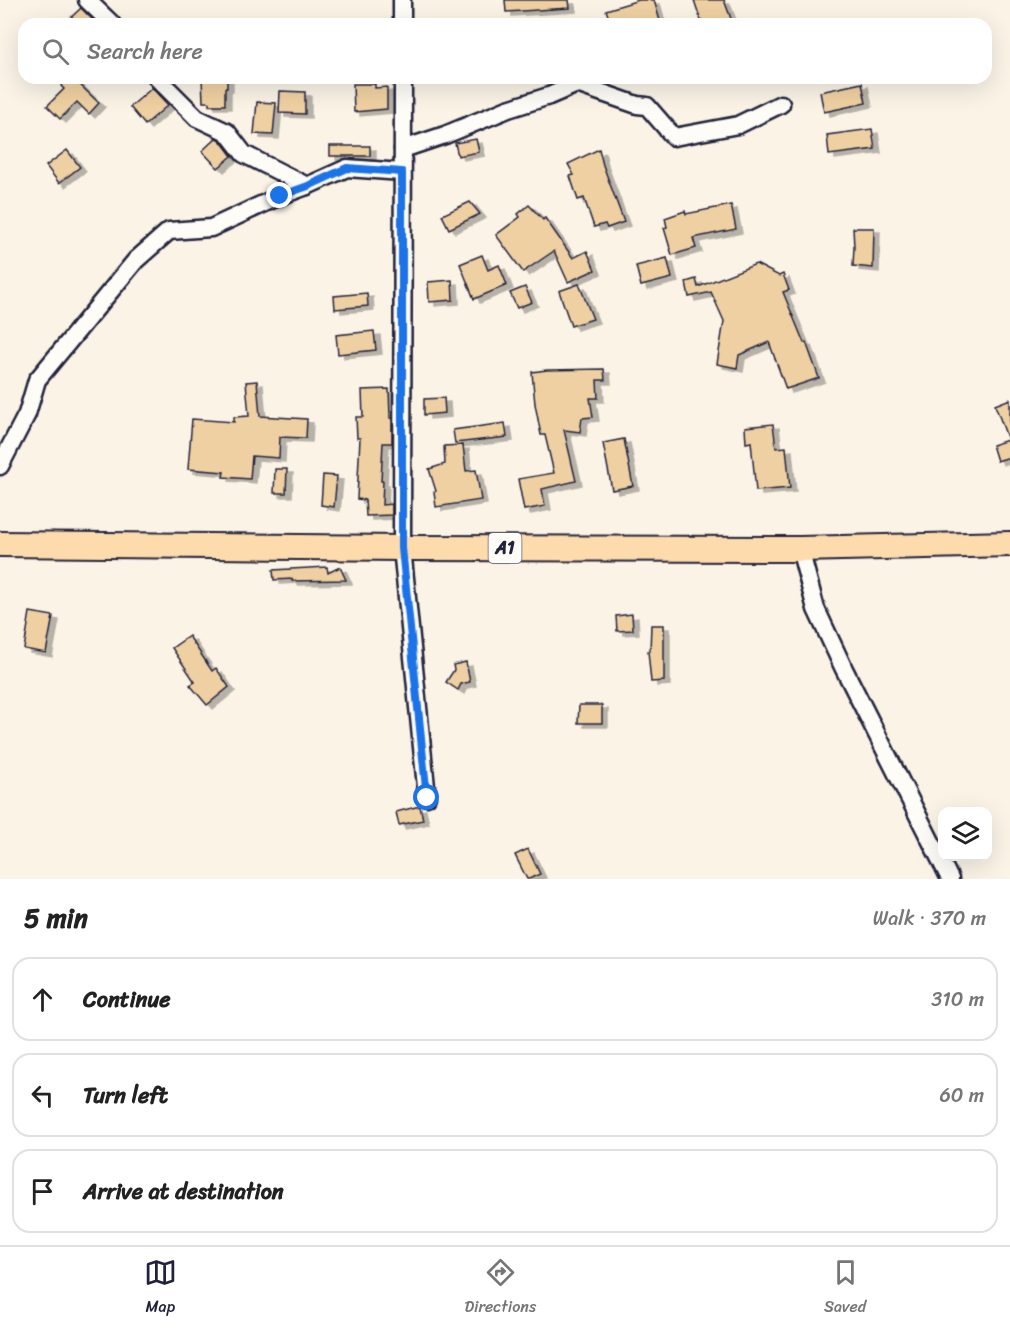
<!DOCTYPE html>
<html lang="en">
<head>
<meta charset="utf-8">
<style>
  :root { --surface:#fff; --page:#f6f6f6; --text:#222; --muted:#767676; --line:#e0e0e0; --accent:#22223b }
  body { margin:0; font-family:Sriracha,sans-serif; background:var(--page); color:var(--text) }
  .controls { position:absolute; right:18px; bottom:18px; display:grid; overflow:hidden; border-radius:12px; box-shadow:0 6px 24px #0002 }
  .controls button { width:54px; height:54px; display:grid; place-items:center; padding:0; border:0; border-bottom:2px solid var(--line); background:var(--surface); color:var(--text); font:30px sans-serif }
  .stop { position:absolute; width:18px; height:18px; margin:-14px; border:4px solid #1a73e8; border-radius:50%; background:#fff }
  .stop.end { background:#1a73e8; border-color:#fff; box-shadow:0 2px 6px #0008 }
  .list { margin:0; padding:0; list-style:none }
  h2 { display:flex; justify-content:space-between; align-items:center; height:78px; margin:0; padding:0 24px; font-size:26px }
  h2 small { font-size:20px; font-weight:400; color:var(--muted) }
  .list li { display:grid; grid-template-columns:39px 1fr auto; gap:18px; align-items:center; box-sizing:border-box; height:84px; margin:0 12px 12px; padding:0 12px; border:2px solid var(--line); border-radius:18px }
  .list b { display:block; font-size:22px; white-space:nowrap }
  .list em { font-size:20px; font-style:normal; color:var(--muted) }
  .icon { flex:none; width:33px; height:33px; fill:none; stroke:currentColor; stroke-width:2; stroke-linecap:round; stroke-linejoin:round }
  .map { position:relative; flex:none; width:1010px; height:879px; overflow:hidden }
  .search { position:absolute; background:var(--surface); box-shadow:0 6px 24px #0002; left:18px; right:18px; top:18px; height:66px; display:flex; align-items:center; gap:15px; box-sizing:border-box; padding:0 21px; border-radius:18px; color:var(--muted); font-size:22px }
  .sheet { height:366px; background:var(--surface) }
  nav { display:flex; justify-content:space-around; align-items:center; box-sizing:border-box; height:84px; border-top:2px solid var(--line); background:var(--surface); font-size:16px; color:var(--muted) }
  nav a { display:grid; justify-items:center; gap:3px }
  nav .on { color:var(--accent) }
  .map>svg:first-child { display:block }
  .building { fill:#efd0a2; stroke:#22223b; stroke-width:1.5; filter:url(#shadow) }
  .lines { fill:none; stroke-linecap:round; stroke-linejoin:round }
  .minor-casing { stroke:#22223b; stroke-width:21 }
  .highway-casing { stroke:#22223b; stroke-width:28 }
  .minor { stroke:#fdfcf7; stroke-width:16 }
  .highway { stroke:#fedbac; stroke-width:24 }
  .route { stroke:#1a73e8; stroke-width:8 }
  .labels { text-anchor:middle; stroke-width:5; stroke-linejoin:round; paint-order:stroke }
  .shield { fill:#fdfcf7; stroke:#646373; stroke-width:1.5 }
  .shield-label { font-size:18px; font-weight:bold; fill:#22223b }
</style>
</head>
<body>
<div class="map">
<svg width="1010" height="879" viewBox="0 0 1010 879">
  <defs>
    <filter id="shadow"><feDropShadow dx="6" dy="4" stdDeviation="0" flood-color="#0004"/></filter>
  </defs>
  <rect width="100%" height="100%" fill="#faf3e6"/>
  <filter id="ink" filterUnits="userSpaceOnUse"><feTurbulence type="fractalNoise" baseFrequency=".0167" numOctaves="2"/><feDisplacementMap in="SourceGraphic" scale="12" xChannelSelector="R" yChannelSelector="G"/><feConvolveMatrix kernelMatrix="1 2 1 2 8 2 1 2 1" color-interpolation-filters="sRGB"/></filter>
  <g filter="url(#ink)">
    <g class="building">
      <polygon points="505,0 569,0 570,8 506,12"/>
      <polygon points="639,0 654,0 660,21 649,24 611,24 606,10"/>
      <polygon points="694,0 724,0 733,24 702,24"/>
      <polygon points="81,8 97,24 64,24"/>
      <polygon points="68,78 73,78 99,103 89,114 77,102 60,119 47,106 64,89 61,86"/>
      <polygon points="202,78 227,78 227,88 225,88 225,105 209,105 209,102 203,102"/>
      <polygon points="862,83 866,103 824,112 820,92"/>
      <polygon points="353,84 375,84 375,88 387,87 387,109 354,112"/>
      <polygon points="152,88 168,105 145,125 130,107"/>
      <polygon points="280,91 305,92 305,114 279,113"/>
      <polygon points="257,102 276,103 273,135 254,134"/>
      <polygon points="872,129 875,149 829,155 827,135"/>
      <polygon points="216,138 220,140 232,156 218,168 202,151"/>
      <polygon points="476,139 479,152 458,156 455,143"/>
      <rect x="330" y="146" width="40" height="10"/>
      <polygon points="599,149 603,165 624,222 607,228 605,224 594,227 584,198 578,200 570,176 574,175 568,164"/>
      <polygon points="67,150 80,167 59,183 46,166"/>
      <polygon points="470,202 480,214 449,229 442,215"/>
      <polygon points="529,205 543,220 545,218 573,258 587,251 595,270 568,282 554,251 523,272 496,235 520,217 518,214"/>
      <polygon points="731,205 736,229 693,238 696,248 672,255 664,228 667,227 665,218 685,211 686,214"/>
      <polygon points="853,228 874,228 873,268 853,266 854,247"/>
      <polygon points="482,255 488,270 499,265 507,285 474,299 460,264"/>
      <polygon points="667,258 672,278 641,286 636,266"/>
      <polygon points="756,264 779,276 783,274 789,290 783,292 804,343 806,342 819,378 786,389 769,342 739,355 737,368 717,364 724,321 711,292 689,297 686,282 696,279 698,287"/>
      <polygon points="452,280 453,300 429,302 428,282"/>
      <polygon points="579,284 593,319 571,326 559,291"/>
      <polygon points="525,287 532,302 517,308 510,293"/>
      <polygon points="367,293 368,306 335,309 334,296"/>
      <polygon points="374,331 376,350 338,354 336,335"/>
      <polygon points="604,369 605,380 597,380 598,398 590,398 593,417 582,418 580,432 564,430 576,481 542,489 545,506 524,510 518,479 554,473 545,435 541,435 535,404 532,372 547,370"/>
      <polygon points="257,381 260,416 307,419 306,438 280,437 279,458 252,456 250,479 223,477 224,472 188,469 192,419 234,422 234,417 249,416 246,382"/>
      <polygon points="389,389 390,418 392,418 392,443 383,443 381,481 383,481 382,505 392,504 392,515 366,516 365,500 357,499 360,438 357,438 356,417 363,417 362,390"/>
      <polygon points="444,398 445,413 424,415 424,399"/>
      <polygon points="1010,399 1010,457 997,461 992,445 1008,440 995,405"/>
      <polygon points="505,423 507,437 455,443 453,430"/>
      <polygon points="773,424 776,448 786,447 790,488 756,491 751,442 746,443 745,427"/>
      <polygon points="624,439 633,486 612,490 603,443"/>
      <polygon points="463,445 466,471 476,470 481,500 436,507 434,492 436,491 429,469 445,464 444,446"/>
      <polygon points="275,469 287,469 286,493 274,493"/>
      <polygon points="323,475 337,476 334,507 321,505"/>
      <polygon points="327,567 328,573 340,567 346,580 292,581 292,579 274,580 273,570"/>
      <polygon points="30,612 53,616 46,653 24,649"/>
      <polygon points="632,614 633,630 617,631 616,616"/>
      <polygon points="651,625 664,625 664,681 651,682 648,651 650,651"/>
      <polygon points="189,636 212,671 216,668 229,687 207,705 190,685 195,682 172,648"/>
      <polygon points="466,662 470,682 461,684 458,690 446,682 454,670 453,665"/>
      <polygon points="579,705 602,705 602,723 578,723"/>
      <polygon points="420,806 423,820 399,825 396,812"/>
      <polygon points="528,849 540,874 529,879 527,879 515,855"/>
    </g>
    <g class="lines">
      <defs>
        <g id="minor">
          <polyline points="87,0 112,24"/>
          <polyline points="402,0 402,24"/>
          <polyline points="157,78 197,118 227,132 244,154 307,186"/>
          <polyline points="403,78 402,548 427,797"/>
          <polyline points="403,149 445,135 508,109 549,96 577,84 637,105 647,106 674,137 738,125 781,104"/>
          <polyline points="0,466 27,414 37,380 136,260 169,231 211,228 280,196 307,186 347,168 402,172"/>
          <polyline points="800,549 816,609 844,669 950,879"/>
        </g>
        <polyline id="highway" points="0,544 402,548 800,549 1010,544"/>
      </defs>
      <use href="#minor" class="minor-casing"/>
      <use href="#highway" class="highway-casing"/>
      <use href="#minor" class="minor"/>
      <use href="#highway" class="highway"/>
    </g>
  </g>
  <g class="lines" filter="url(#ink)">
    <polyline class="route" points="280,196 308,186 347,168 402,172 402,548 427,798"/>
  </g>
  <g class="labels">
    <rect class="shield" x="488.5" y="533" width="33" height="30" rx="4.5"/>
    <g class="shield-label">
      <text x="505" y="554">A1</text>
    </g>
  </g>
</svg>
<div class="controls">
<button><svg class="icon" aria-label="layers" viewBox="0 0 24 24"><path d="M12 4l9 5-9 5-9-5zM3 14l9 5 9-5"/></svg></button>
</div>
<div class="stop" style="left:427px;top:798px"></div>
<div class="stop end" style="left:280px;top:196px"></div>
<div class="search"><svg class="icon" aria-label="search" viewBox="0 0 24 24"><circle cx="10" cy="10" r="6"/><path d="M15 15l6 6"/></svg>Search here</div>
</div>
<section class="sheet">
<h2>5 min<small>Walk · 370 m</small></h2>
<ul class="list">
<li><svg class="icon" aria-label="ahead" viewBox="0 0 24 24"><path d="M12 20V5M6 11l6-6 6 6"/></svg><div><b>Continue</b></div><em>310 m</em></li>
<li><svg class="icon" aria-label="left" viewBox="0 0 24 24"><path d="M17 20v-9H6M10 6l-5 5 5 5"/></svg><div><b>Turn left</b></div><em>60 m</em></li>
<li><svg class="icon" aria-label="arrive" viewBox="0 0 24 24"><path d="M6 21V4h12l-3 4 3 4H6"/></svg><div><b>Arrive at destination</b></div></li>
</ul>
</section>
<nav>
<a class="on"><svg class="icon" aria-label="map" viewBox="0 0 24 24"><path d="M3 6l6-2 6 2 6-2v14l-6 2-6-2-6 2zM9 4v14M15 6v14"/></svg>Map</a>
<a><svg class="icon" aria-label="directions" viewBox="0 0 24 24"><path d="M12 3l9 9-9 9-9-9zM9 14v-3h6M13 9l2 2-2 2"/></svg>Directions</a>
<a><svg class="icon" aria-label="saved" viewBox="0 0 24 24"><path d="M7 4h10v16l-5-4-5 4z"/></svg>Saved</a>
</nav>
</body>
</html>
